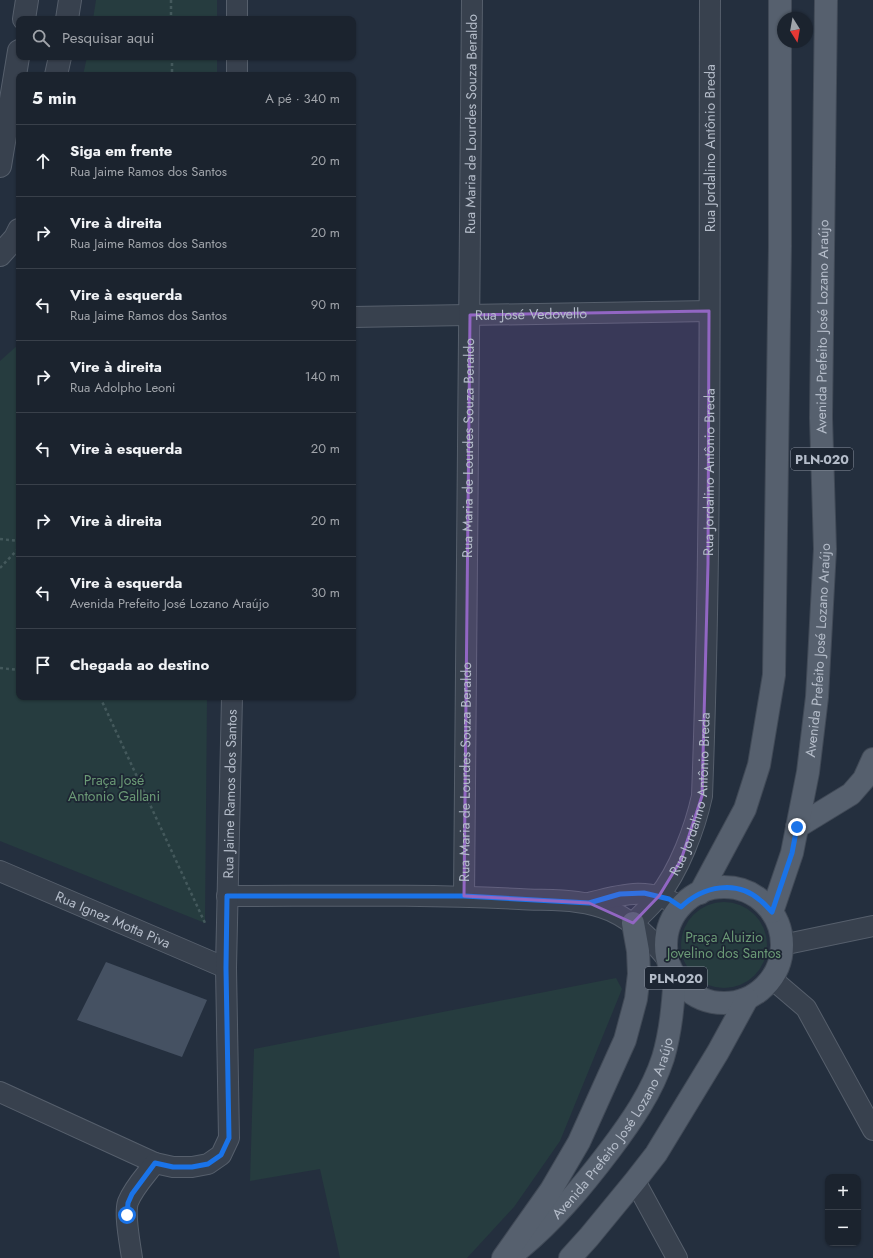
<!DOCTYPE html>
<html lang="pt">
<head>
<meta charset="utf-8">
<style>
  :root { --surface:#1b232e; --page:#242b36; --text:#f1f3f6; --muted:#a0a4aa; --line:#39404a }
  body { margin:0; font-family:Jost,sans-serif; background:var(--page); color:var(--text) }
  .controls { position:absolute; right:12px; bottom:12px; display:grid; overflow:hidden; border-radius:8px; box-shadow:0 1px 3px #0004 }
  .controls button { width:36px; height:36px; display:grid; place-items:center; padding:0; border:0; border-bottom:1px solid var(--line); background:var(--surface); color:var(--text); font:20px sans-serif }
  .compass { position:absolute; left:777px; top:12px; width:36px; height:36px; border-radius:50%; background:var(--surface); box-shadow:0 1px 3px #0004; rotate:169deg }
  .stop { position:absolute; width:12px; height:12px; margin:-9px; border:3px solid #1a73e8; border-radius:50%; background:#fff }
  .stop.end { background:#1a73e8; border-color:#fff; box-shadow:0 1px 4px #0008 }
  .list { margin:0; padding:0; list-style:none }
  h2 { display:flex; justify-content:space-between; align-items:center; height:52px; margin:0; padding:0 16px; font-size:17px }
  h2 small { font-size:13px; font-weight:400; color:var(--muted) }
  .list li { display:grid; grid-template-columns:26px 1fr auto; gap:12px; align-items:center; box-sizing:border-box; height:72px; padding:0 16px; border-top:1px solid var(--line) }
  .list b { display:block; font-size:15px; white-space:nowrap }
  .list p { margin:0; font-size:13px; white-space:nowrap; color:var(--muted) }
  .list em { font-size:13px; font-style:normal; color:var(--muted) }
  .icon { flex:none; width:22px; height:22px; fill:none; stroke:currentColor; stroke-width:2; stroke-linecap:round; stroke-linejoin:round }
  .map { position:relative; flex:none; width:873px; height:1258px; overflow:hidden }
  .search { position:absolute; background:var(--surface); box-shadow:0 1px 3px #0004; left:16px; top:16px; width:340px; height:44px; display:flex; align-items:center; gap:10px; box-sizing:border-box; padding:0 14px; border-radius:8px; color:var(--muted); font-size:15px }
  .panel { position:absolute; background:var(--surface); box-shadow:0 1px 3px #0004; left:16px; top:72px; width:340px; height:628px; border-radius:8px }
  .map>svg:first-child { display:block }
  .green { fill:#263c3f }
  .building { fill:#455162 }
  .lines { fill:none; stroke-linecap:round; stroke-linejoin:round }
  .minor-casing { stroke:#565f6c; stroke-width:22 }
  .tertiary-casing { stroke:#565f6c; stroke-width:24 }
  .primary-casing { stroke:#414a57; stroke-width:24 }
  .path { stroke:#44595c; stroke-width:2.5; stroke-dasharray:3 3; stroke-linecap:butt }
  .minor { stroke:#38414e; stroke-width:20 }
  .tertiary { stroke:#38414e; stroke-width:22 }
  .primary { stroke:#56606e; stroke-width:22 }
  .route { stroke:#1a73e8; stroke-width:5 }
  .marked { fill:#9266c3; fill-opacity:0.2; stroke:#9266c3; stroke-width:3; stroke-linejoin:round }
  .labels { text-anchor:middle; stroke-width:3.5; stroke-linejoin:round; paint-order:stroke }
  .shield { fill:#1d2633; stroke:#878f9c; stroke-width:1 }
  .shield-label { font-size:13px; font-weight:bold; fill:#b4bcc9 }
  .street-label { font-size:14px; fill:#b4bcc9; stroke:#1d2633 }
  .park-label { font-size:14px; fill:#6b9a76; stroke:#1d2633 }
</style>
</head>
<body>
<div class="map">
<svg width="873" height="1258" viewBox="0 0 873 1258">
  <rect width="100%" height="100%" fill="#242f3e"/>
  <g class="green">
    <polygon points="96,0 217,0 217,19 93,19"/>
    <polygon points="87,57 217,57 217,75 83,75"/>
    <polygon points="19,344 19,697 207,697 205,923 0,841 0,361"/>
    <circle cx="724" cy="945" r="43"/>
    <polygon points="616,978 622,989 560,1141 514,1207 467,1258 340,1258 320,1169 250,1181 254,1049"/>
  </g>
  <polygon class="building" points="106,962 207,1000 182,1057 77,1020"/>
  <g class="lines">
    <defs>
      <g id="minor">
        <polyline points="237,19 237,0"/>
        <polyline points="237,75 237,57"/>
        <path id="s1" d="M353,317L709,311"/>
        <path id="s2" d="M0,871L226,968"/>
        <path d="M227,896C325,896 422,894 519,899C549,901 583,898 611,911C635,922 652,940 668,960"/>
        <path id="s3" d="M464,896L472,0"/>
        <path d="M589,903C623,894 650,886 681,907"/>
        <path id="s4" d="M633,923C641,915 651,906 658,897C679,871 695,828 702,796C712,531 709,265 710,0"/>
        <polyline points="782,945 873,926"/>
        <polyline points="772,979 806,1008 873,1130"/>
        <path id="s5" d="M0,1092L155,1163L173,1167H192L208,1164L221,1155L229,1138L226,968L232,697"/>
        <polyline points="635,1181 677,1258"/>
        <path d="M132,1258C130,1244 124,1214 128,1202C134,1187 146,1175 155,1163"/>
      </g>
      <g id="tertiary">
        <polyline points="24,19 27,0"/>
        <polyline points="67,19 70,0"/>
        <polyline points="56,75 60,57"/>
        <polyline points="0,166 19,51"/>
        <polyline points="0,255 15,238 19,230"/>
      </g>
      <g id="primary">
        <polyline points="797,827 851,794 864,779 873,759"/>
        <circle cx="724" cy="945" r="58"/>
        <polyline points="700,893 745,809 759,765 774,675 780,246 780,0"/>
        <path id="s6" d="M772,912L792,853L808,772L817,697L825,549L821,418L826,0"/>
        <path id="s7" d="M517,1251C553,1222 582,1187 610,1150C631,1122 652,1092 663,1058C671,1031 673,1004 675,976"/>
        <polyline points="503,1258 551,1190 579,1142 625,1040 636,999 639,974 638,951 633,923"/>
        <polyline points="570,1258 589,1237 635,1181 656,1154 718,1052 747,999"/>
      </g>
    </defs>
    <use href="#minor" class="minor-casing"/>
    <use href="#tertiary" class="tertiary-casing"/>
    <use href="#primary" class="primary-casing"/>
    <g class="path">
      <polyline points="171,0 171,19"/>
      <polyline points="172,57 172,75"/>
      <polyline points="0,539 19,541"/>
      <polyline points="0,568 19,548"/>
      <polyline points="0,668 19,670"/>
      <polyline points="100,697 205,923"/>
    </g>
    <use href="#minor" class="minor"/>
    <use href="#tertiary" class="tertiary"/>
    <use href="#primary" class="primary"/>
  </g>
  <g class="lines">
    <path class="route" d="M127,1215L128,1203L132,1194L155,1163L173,1167H192L208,1164L221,1155L229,1138L226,968L227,896H464L589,903L620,894L644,893L669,899L681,907C703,886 737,879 761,901C765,904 769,909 772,912L792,853L797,827"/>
  </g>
  <path class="marked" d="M709,311L708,563L702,796L681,860L659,896L633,923L589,903L464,896L470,315Z"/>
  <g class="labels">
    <g class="shield">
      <rect x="791" y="448" width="62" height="22" rx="3"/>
      <rect x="645" y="967" width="62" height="22" rx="3"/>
    </g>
    <g class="shield-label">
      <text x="822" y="464">PLN-020</text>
      <text x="676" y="983">PLN-020</text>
    </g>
    <g class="street-label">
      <text dy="5" stroke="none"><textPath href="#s3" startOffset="772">Rua Maria de Lourdes Souza Beraldo</textPath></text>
      <text dy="5" stroke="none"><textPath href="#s4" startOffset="795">Rua Jordalino Antônio Breda</textPath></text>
      <text dy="5" stroke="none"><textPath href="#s1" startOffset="178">Rua José Vedovello</textPath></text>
      <text dy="5" stroke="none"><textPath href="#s6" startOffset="591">Avenida Prefeito José Lozano Araújo</textPath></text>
      <text dy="5" stroke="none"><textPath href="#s3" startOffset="448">Rua Maria de Lourdes Souza Beraldo</textPath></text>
      <text dy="5" stroke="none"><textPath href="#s4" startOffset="471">Rua Jordalino Antônio Breda</textPath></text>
      <text dy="5" stroke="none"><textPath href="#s6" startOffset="267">Avenida Prefeito José Lozano Araújo</textPath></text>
      <text dy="5" stroke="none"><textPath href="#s3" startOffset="124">Rua Maria de Lourdes Souza Beraldo</textPath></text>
      <text dy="5" stroke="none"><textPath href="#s4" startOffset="147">Rua Jordalino Antônio Breda</textPath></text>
      <text dy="5" stroke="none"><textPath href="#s5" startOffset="603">Rua Jaime Ramos dos Santos</textPath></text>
      <text dy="5" stroke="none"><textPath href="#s2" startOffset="123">Rua Ignez Motta Piva</textPath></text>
      <text dy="5" stroke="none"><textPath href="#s7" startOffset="158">Avenida Prefeito José Lozano Araújo</textPath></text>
    </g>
    <g class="park-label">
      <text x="114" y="785">Praça José<tspan x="114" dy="16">Antonio Gallani</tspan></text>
      <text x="724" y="942">Praça Aluizio<tspan x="724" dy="16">Jovelino dos Santos</tspan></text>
    </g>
  </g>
</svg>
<div class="controls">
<button>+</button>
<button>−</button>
</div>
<svg class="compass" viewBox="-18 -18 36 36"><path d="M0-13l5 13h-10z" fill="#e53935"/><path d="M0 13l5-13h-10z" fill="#a0a4aa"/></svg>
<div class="stop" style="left:127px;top:1215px"></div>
<div class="stop end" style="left:797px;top:827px"></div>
<div class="search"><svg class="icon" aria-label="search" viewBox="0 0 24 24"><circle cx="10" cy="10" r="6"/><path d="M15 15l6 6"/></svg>Pesquisar aqui</div>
<section class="panel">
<h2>5 min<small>A pé · 340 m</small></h2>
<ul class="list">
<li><svg class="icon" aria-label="ahead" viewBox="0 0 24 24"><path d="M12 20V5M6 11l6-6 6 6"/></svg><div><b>Siga em frente</b><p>Rua Jaime Ramos dos Santos</p></div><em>20 m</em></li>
<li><svg class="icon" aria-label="right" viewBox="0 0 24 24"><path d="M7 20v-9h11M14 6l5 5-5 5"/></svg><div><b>Vire à direita</b><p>Rua Jaime Ramos dos Santos</p></div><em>20 m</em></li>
<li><svg class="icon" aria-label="left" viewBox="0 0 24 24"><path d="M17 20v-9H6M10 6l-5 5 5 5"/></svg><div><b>Vire à esquerda</b><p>Rua Jaime Ramos dos Santos</p></div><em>90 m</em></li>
<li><svg class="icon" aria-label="right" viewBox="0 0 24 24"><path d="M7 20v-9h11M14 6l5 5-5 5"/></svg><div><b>Vire à direita</b><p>Rua Adolpho Leoni</p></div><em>140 m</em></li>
<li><svg class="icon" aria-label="left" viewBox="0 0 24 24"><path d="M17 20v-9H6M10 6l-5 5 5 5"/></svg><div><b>Vire à esquerda</b></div><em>20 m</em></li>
<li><svg class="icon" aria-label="right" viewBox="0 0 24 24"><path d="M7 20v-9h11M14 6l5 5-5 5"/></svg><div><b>Vire à direita</b></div><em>20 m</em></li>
<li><svg class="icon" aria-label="left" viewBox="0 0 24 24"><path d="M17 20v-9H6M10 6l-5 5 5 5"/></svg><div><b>Vire à esquerda</b><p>Avenida Prefeito José Lozano Araújo</p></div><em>30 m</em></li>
<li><svg class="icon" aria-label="arrive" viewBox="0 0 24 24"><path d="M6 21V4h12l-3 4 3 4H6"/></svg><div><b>Chegada ao destino</b></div></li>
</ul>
</section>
</div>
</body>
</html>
